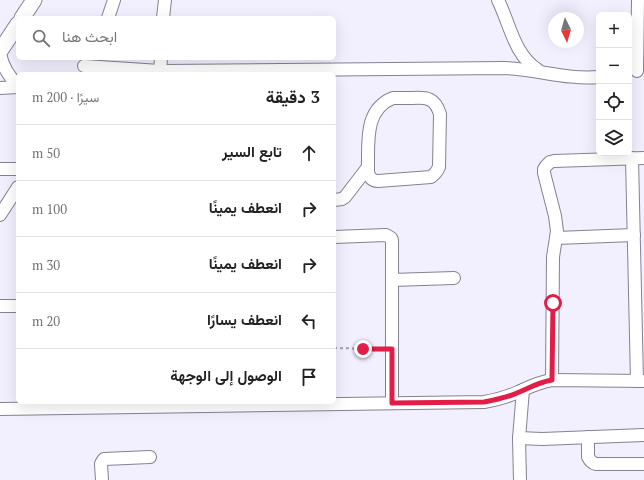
<!DOCTYPE html>
<html lang="ar">
<head>
<meta charset="utf-8">
<style>
  :root { --surface:#fff; --page:#f6f6f6; --text:#222; --muted:#767676; --line:#e0e0e0 }
  body { margin:0; font-family:"PT Serif",Vazirmatn,serif; background:var(--page); color:var(--text); direction:rtl }
  .controls { position:absolute; right:12px; top:12px; display:grid; overflow:hidden; border-radius:6px; box-shadow:0 4px 16px #0002 }
  .controls button { width:36px; height:36px; display:grid; place-items:center; padding:0; border:0; border-bottom:1px solid var(--line); background:var(--surface); color:var(--text); font:20px sans-serif }
  .compass { position:absolute; left:548px; top:12px; width:36px; height:36px; border-radius:50%; background:var(--surface); box-shadow:0 4px 16px #0002; rotate:175deg }
  .stop { position:absolute; width:12px; height:12px; margin:-9px; border:3px solid #e11d48; border-radius:50%; background:#fff }
  .stop.end { background:#e11d48; border-color:#fff; box-shadow:0 1px 4px #0008 }
  .list { margin:0; padding:0; list-style:none }
  h2 { display:flex; justify-content:space-between; align-items:center; height:52px; margin:0; padding:0 16px; font-size:17px }
  h2 small { font-size:13px; font-weight:400; color:var(--muted) }
  .list li { display:grid; grid-template-columns:26px 1fr auto; gap:12px; align-items:center; box-sizing:border-box; height:56px; padding:0 16px; border-top:1px solid var(--line) }
  .list b { display:block; font-size:15px; white-space:nowrap }
  .list em { font-size:13px; font-style:normal; color:var(--muted) }
  .icon { flex:none; width:22px; height:22px; fill:none; stroke:currentColor; stroke-width:2; stroke-linecap:round; stroke-linejoin:round }
  .map { position:relative; flex:none; width:644px; height:480px; overflow:hidden; direction:ltr }
  .search { position:absolute; background:var(--surface); box-shadow:0 4px 16px #0002; left:16px; top:16px; width:320px; height:44px; display:flex; align-items:center; gap:10px; box-sizing:border-box; padding:0 14px; border-radius:6px; color:var(--muted); font-size:15px }
  .panel { position:absolute; background:var(--surface); box-shadow:0 4px 16px #0002; left:16px; top:72px; width:320px; height:332px; border-radius:6px; direction:rtl }
  .map>svg:first-child { display:block }
  .lines { fill:none; stroke-linecap:round; stroke-linejoin:round }
  .minor-casing { stroke:#83828f; stroke-width:14 }
  .major-casing { stroke:#83828f; stroke-width:17 }
  .path { stroke:#a09faa; stroke-width:2; stroke-dasharray:3 3; stroke-linecap:butt }
  .minor { stroke:#fff; stroke-width:12 }
  .major { stroke:#fff; stroke-width:15 }
  .route { stroke:#e11d48; stroke-width:5 }
</style>
</head>
<body>
<div class="map">
<svg width="644" height="480" viewBox="0 0 644 480">
  <rect width="100%" height="100%" fill="#f2f0ff"/>
  <g class="lines">
    <defs>
      <g id="minor">
        <path d="M498,0C510,24 514,55 538,70"/>
        <polyline points="108,18 114,0"/>
        <polyline points="163,18 165,0"/>
        <path d="M0,54C3,67 8,76 18,85"/>
        <path d="M84,66L160,71L504,68C536,69 567,80 599,77"/>
        <polyline points="160,71 161,58"/>
        <polyline points="637,71 638,0"/>
        <polyline points="0,88 18,87"/>
        <path d="M393,98C399,98 406,98 412,98C427,97 435,98 440,114L439,167C437,172 435,174 431,177L378,181C375,181 372,180 370,177C367,173 368,165 368,159C368,136 367,108 393,98Z"/>
        <polyline points="632,158 637,381"/>
        <polyline points="0,169 18,169"/>
        <polyline points="334,200 342,199 345,197 368,167"/>
        <polyline points="0,215 18,187"/>
        <polyline points="334,237 386,235 391,238 392,240 392,403"/>
        <polyline points="556,238 634,235"/>
        <polyline points="392,280 454,278"/>
        <polyline points="0,306 18,306"/>
        <polyline points="552,380 553,257 557,231 555,216 544,173 544,169 546,166 550,162 554,161 644,158"/>
        <path d="M0,409L484,402C496,400 507,397 518,392C529,387 539,382 552,380L644,381"/>
        <path d="M588,437V457C590,461 592,463 596,464H644"/>
        <polyline points="519,438 542,439 644,435"/>
        <polyline points="102,480 101,464 102,462 104,459 150,457"/>
        <polyline points="520,480 519,438 523,390"/>
      </g>
      <g id="major">
        <polyline points="22,18 34,0"/>
        <polyline points="0,51 18,24"/>
      </g>
    </defs>
    <use href="#minor" class="minor-casing"/>
    <use href="#major" class="major-casing"/>
    <polyline class="path" points="334,348 381,349"/>
    <use href="#minor" class="minor"/>
    <use href="#major" class="major"/>
  </g>
  <g class="lines">
    <path class="route" d="M363,349H392V403L484,402C495,400 506,398 517,393C529,388 539,382 552,380L553,303"/>
  </g>
</svg>
<div class="controls">
<button>+</button>
<button>−</button>
<button><svg class="icon" aria-label="locate" viewBox="0 0 24 24"><circle cx="12" cy="12" r="6"/><path d="M12 2v4M12 18v4M2 12h4M18 12h4"/></svg></button>
<button><svg class="icon" aria-label="layers" viewBox="0 0 24 24"><path d="M12 4l9 5-9 5-9-5zM3 14l9 5 9-5"/></svg></button>
</div>
<svg class="compass" viewBox="-18 -18 36 36"><path d="M0-13l5 13h-10z" fill="#e53935"/><path d="M0 13l5-13h-10z" fill="#767676"/></svg>
<div class="stop" style="left:553px;top:303px"></div>
<div class="stop end" style="left:363px;top:349px"></div>
<div class="search"><svg class="icon" aria-label="search" viewBox="0 0 24 24"><circle cx="10" cy="10" r="6"/><path d="M15 15l6 6"/></svg>ابحث هنا</div>
<section class="panel">
<h2>3 دقيقة<small>سيرًا · 200 m</small></h2>
<ul class="list">
<li><svg class="icon" aria-label="ahead" viewBox="0 0 24 24"><path d="M12 20V5M6 11l6-6 6 6"/></svg><div><b>تابع السير</b></div><em>50 m</em></li>
<li><svg class="icon" aria-label="right" viewBox="0 0 24 24"><path d="M7 20v-9h11M14 6l5 5-5 5"/></svg><div><b>انعطف يمينًا</b></div><em>100 m</em></li>
<li><svg class="icon" aria-label="right" viewBox="0 0 24 24"><path d="M7 20v-9h11M14 6l5 5-5 5"/></svg><div><b>انعطف يمينًا</b></div><em>30 m</em></li>
<li><svg class="icon" aria-label="left" viewBox="0 0 24 24"><path d="M17 20v-9H6M10 6l-5 5 5 5"/></svg><div><b>انعطف يسارًا</b></div><em>20 m</em></li>
<li><svg class="icon" aria-label="arrive" viewBox="0 0 24 24"><path d="M6 21V4h12l-3 4 3 4H6"/></svg><div><b>الوصول إلى الوجهة</b></div></li>
</ul>
</section>
</div>
</body>
</html>
